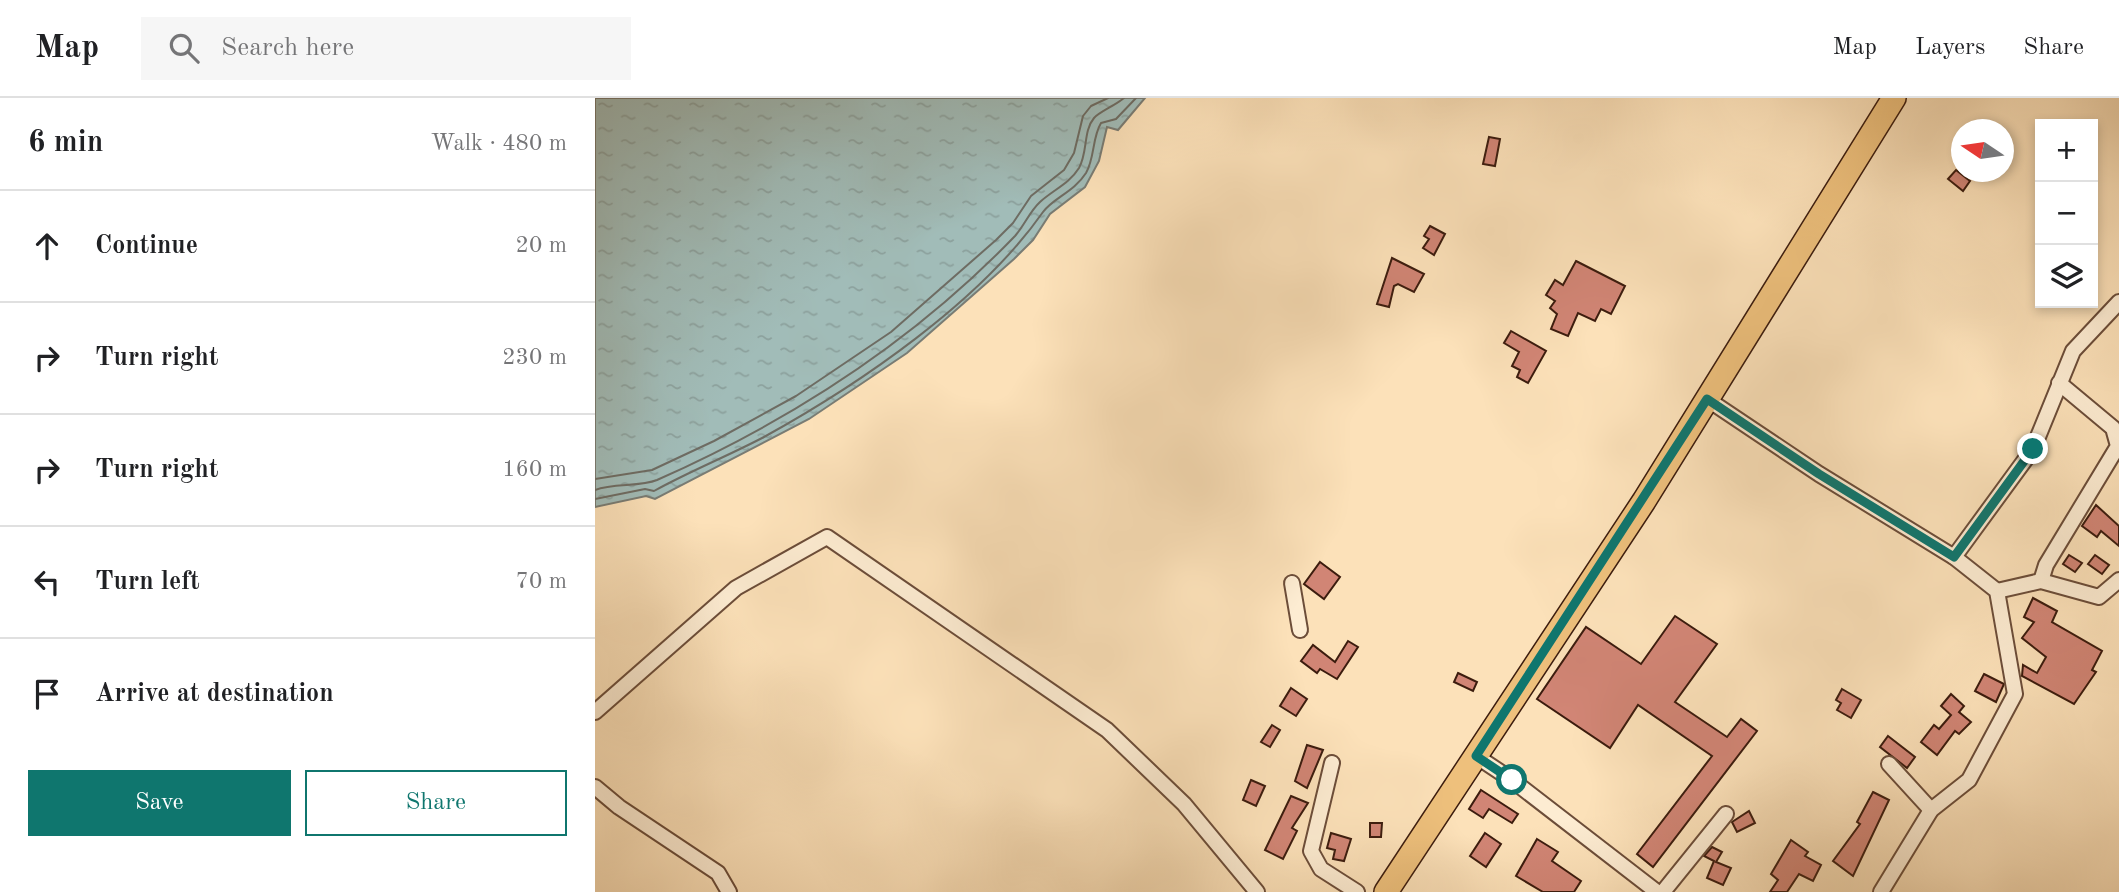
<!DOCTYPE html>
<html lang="en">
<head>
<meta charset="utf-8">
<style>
  :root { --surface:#fff; --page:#f6f6f6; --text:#202124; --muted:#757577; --line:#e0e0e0; --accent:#0f766e }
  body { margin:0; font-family:"Old Standard TT",serif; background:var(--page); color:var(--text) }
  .controls { position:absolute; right:21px; top:21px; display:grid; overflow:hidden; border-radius:0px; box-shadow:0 4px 10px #0003 }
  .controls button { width:63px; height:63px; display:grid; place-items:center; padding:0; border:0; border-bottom:2px solid var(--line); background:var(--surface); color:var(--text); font:35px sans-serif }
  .compass { position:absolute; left:1356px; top:21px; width:63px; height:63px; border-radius:50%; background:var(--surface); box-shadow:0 4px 10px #0003; rotate:283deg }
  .stop { position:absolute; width:21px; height:21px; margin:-16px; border:5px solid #0f766e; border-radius:50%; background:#fff }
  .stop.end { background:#0f766e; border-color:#fff; box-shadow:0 2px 7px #0008 }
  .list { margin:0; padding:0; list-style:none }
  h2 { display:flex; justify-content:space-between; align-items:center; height:91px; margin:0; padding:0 28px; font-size:30px }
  h2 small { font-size:23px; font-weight:400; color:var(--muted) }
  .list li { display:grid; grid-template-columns:46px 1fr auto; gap:21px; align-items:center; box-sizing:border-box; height:112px; padding:0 28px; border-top:2px solid var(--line) }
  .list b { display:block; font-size:26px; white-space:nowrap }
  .list em { font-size:23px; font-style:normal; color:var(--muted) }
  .actions { display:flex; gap:14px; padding:21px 28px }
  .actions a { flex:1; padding:16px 0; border:2px solid var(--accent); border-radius:0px; text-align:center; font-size:24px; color:var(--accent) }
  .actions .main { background:var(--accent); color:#fff }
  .icon { flex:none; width:38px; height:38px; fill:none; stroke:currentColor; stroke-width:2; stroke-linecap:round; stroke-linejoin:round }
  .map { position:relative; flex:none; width:1524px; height:794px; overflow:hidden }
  header { display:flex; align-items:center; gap:42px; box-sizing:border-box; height:98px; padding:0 35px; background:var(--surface); border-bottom:2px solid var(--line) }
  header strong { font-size:33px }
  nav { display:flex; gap:38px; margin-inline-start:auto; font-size:24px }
  .search { width:490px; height:63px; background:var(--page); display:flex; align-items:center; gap:18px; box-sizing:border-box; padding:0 24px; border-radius:0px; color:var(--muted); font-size:26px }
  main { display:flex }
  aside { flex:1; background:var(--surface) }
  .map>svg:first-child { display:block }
  .water { fill:url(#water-ripples); stroke:#797c74; stroke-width:2 }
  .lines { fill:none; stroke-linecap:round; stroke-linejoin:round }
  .shore { stroke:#6e6c63; stroke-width:2 }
  .building { fill:#d18575; stroke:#3c1c0e; stroke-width:2 }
  .minor-casing { stroke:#6c4d39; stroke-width:18 }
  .primary-casing { stroke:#3c1c0e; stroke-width:26 }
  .minor { stroke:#fdecd2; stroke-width:14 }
  .primary { stroke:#eec07c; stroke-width:23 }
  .route { stroke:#0f766e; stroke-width:9 }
</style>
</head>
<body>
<header>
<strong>Map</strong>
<div class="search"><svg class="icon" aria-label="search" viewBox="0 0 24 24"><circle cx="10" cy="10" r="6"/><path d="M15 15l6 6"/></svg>Search here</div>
<nav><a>Map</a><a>Layers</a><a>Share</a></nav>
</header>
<main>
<aside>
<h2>6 min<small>Walk · 480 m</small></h2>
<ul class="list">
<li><svg class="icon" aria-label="ahead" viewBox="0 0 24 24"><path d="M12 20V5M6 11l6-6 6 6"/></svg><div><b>Continue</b></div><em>20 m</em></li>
<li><svg class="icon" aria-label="right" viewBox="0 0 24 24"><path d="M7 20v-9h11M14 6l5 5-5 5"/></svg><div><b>Turn right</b></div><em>230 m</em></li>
<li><svg class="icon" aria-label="right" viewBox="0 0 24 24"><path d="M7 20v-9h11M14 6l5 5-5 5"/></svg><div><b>Turn right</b></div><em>160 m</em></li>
<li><svg class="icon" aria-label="left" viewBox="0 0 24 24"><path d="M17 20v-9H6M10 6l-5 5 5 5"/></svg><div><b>Turn left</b></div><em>70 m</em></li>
<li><svg class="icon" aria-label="arrive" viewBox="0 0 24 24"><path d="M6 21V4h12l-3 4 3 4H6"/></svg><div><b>Arrive at destination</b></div></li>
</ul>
<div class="actions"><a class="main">Save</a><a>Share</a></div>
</aside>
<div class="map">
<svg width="1524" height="794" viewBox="0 0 1524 794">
  <defs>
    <pattern id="water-ripples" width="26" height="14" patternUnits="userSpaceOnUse" patternTransform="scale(1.75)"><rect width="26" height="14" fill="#a1bcb8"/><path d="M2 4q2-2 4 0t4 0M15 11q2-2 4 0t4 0" fill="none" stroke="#8ca19d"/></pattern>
  </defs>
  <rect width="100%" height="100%" fill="#fce1b9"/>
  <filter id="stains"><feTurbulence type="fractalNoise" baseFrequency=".00286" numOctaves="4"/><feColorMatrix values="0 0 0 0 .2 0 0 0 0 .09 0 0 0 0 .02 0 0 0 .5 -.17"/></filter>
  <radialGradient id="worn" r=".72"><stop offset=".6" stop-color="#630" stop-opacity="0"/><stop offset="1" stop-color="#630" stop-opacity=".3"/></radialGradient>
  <polygon class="water" points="0,0 550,0 523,32 512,29 504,63 490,89 455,116 438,142 419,161 312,255 214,321 60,401 51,398 0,409"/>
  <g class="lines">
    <g class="shore">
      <polyline points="0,381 57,372 119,343 201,298 296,234 401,142 418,125 436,98 469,72 479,55 488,18 496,8 513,0"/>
      <path d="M0,392C18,385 45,389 62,382C195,323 319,243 420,138C429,128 435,113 445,104C458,92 474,86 484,70C493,54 488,33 499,20C504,14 521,7 529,0"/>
      <path d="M0,401L50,391L59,393C95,373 133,358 169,339C265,286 385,204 448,114C458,100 479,94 491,75C500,59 497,40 506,25L521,21L541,0"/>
    </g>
  </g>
  <g class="building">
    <polygon points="894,39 905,41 900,68 888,66"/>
    <polygon points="1361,72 1375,83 1368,93 1353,81"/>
    <polygon points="835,128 850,136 839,157 828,150 834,141 829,138"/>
    <polygon points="797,160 829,176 819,194 803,186 799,188 794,209 782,206"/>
    <polygon points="981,163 1030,188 1016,216 1006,211 1000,223 983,215 973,238 956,231 962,216 955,210 960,203 951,197 960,182 968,187"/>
    <polygon points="916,233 951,253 933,285 922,279 925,272 917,268 924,254 909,245"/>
    <polygon points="1501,407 1524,428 1524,448 1506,433 1502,439 1487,428"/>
    <polygon points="1474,457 1487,465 1480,474 1468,466"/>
    <polygon points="1500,457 1514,467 1507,476 1493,466"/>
    <polygon points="725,464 745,479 729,501 709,486"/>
    <polygon points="1438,500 1462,513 1457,524 1507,553 1497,572 1501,574 1479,606 1427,578 1428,567 1442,575 1451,559 1427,540 1439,524 1429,519"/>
    <polygon points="1080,518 1122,546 1080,604 1132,639 1146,621 1162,633 1058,769 1042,756 1117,658 1043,607 1015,650 942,601 991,529 1046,566"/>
    <polygon points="753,543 763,549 742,581 725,571 722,575 706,563 718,547 740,564"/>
    <polygon points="863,575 882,584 878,593 859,584"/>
    <polygon points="1389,576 1409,586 1401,604 1380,593"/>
    <polygon points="696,590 712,601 701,618 685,608"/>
    <polygon points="1247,591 1266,602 1256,620 1242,612 1246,605 1241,602"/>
    <polygon points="1356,596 1369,608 1364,614 1376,624 1364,636 1360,633 1342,657 1326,644 1339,627 1344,631 1356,617 1346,608"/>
    <polygon points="677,627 685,632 675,649 666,644"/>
    <polygon points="1293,638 1320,659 1312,670 1285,649"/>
    <polygon points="712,647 728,652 712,690 700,683"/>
    <polygon points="656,682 670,688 661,708 648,702"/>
    <polygon points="886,692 923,716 917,725 894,711 888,720 874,711"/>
    <polygon points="1278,694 1294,702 1258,778 1238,763 1265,726 1262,724"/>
    <polygon points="696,698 713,705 697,730 702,733 688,761 670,752"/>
    <polygon points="1154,713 1160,725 1142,734 1137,724"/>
    <polygon points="775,725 787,725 786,739 775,739"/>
    <polygon points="736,735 756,741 749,763 738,761 740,752 732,750"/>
    <polygon points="890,735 906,746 891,769 875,758"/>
    <polygon points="942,741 963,754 957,763 986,783 979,794 948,794 921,778"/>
    <polygon points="1196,742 1213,754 1210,758 1226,767 1218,783 1204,776 1192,794 1175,794 1183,782 1176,776"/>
    <polygon points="1117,749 1127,754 1121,764 1136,770 1128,787 1112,780 1119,763 1109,758"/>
  </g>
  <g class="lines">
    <defs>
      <g id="minor">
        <polyline points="1112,301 1224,376 1359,459 1402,493 1420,596 1374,682 1336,712 1286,794"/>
        <polyline points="1359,459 1438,351 1478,253 1524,204"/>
        <polyline points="1446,483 1451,467 1523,348 1518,330 1464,285"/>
        <polyline points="697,485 705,532"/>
        <polyline points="1402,493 1446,483 1504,499 1524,482"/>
        <polyline points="0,614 141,490 232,439 512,632 589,706 662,794"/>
        <polyline points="881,658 917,682 1062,794"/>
        <polyline points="737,665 716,753 726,771 762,794"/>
        <polyline points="1294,666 1336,712"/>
        <polyline points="0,689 24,709 123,775 134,794"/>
        <polyline points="1068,794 1131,716"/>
      </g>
      <polyline id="primary" points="791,794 1049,403 1299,0"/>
    </defs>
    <use href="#minor" class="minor-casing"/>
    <use href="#primary" class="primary-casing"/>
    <use href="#minor" class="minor"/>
    <use href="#primary" class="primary"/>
  </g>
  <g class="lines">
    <polyline class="route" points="917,682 881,658 1112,301 1224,376 1359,459 1438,351"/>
  </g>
  <rect width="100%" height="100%" filter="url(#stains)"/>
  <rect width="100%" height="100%" fill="url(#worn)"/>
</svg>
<div class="controls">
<button>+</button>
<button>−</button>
<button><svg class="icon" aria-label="layers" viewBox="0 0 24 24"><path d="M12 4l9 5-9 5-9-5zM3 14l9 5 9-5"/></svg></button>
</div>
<svg class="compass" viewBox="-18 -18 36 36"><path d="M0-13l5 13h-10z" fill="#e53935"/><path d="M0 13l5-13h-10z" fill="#757577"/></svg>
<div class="stop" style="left:917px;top:682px"></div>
<div class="stop end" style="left:1438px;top:351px"></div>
</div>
</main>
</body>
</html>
